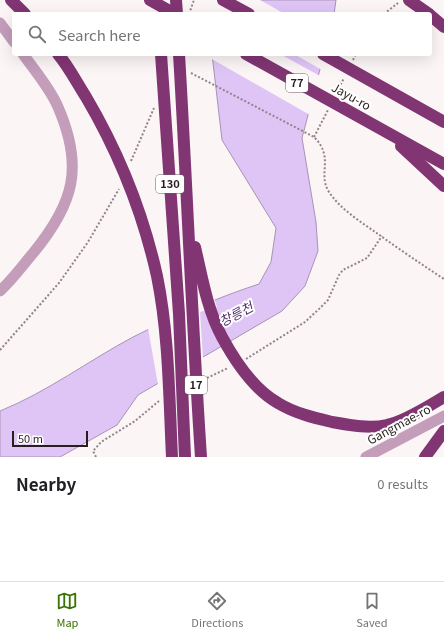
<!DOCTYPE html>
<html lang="en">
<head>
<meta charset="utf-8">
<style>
  :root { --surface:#fff; --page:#f6f6f6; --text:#202124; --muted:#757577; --line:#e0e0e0; --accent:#397200 }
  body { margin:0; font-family:Georgia,"Noto Sans KR",serif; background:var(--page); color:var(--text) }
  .scale { position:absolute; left:12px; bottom:10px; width:76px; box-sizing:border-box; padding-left:4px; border:2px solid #281d1f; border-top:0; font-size:11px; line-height:14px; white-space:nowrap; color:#281d1f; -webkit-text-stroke:3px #fff; paint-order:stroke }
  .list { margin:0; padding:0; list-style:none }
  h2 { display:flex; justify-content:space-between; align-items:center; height:52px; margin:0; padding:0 16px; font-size:17px }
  h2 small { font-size:13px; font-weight:400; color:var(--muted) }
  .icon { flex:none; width:22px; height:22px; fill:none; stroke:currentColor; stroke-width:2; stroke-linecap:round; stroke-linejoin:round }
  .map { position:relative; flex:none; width:444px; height:457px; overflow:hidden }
  .search { position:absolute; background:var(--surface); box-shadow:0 4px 16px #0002; left:12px; right:12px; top:12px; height:44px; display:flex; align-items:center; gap:10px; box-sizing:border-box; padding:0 14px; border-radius:4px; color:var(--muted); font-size:15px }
  .sheet { height:124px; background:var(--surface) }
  nav { display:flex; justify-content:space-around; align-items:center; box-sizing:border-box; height:56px; border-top:1px solid var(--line); background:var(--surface); font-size:11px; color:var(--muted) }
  nav a { display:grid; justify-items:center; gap:2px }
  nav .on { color:var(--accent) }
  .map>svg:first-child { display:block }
  .water { fill:#dec5f6; stroke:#a793b6 }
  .pier { fill:#fbf5f6 }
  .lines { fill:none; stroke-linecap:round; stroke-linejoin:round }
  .path { stroke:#8f8688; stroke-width:2; stroke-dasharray:2 2; stroke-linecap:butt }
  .street { stroke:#c39dba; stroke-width:11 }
  .highway { stroke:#813573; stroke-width:12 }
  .labels { text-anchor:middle; stroke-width:4; stroke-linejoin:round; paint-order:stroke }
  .shield { fill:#fff; stroke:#686162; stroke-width:1 }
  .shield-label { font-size:11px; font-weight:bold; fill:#281d1f }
  .street-label { font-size:12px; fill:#281d1f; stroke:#fff }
  .water-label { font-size:13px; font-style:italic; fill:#4f2e68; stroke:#fff }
</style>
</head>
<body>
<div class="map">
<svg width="444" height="457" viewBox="0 0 444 457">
  <rect width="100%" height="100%" fill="#fbf5f6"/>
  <g class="water">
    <polygon points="234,0 336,0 334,14 228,14"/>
    <path d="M212,54H324L302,138L316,222L318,251L305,286L282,311L138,395L117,425L60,457H0V411C47,392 88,361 133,337C173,317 216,298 259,284L271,262L276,228L222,140Z"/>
  </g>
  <g class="pier">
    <polygon points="232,0 260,0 285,14 226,14"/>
    <polygon points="210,54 280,54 320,76 310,115 210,58"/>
    <polygon points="294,54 326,54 322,70"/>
    <polygon points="214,298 217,307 200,312 203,358 158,385 148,328"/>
  </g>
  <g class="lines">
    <g class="path">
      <polyline points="189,14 194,0"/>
      <polyline points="384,14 398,3"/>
      <polyline points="353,60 356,54"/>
      <path d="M191,73L314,137C335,158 317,173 329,192C340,209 361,222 378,234C399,249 421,264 444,279"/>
      <polyline points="337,92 344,78"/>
      <polyline points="314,137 328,110"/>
      <polyline points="131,161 154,108"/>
      <polyline points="0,350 59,283 88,242 119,189"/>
      <polyline points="246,359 305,322 319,309 328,300 339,275 343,270 367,258 382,236"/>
      <polyline points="207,378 228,368"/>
      <polyline points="96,457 93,451 101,442 135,421 159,401"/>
    </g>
    <g class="street">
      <polyline points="0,23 14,42"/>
      <path d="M0,291C13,279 23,265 34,252C74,203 84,167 58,107C50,88 35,71 23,54"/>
      <polyline points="366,457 444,416"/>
    </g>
    <g class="highway">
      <polyline points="11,0 25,14"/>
      <polyline points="150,0 175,14"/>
      <polyline points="176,0 177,14"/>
      <polyline points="223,0 249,14"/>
      <polyline points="409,0 429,14"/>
      <polyline points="430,15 444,27"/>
      <path d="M58,54C69,67 77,83 86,97C119,153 143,213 157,276C169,335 169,397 172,457"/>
      <polyline points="161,54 179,314 185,457"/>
      <path d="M179,54C187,188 192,323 201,457"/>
      <polyline points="246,54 444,164"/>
      <polyline points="323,54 444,122"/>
      <polyline points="401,146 444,186"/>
      <path d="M195,247C202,277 207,309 222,337C235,361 253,389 278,403C294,413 315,418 332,422C349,425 369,429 387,425C404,422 429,406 444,397"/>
      <polyline points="425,457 444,431"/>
    </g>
  </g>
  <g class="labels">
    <g class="shield">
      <rect x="286" y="74" width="22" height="18" rx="3"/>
      <rect x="156" y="175" width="28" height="18" rx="3"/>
      <rect x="185" y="376" width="22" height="18" rx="3"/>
    </g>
    <g class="shield-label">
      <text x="297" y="87">77</text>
      <text x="170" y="188">130</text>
      <text x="196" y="389">17</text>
    </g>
    <g class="street-label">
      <text transform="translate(351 97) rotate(29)" y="4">Jayu-ro</text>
      <text transform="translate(399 425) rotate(-28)" y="4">Gangmae-ro</text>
    </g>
    <g class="water-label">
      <text transform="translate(236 314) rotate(-28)" y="5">창릉천</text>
    </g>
  </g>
</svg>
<div class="scale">50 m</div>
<div class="search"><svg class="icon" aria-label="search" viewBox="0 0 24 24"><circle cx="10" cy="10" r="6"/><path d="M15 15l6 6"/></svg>Search here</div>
</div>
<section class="sheet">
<h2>Nearby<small>0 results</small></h2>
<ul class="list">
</ul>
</section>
<nav>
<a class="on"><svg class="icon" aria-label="map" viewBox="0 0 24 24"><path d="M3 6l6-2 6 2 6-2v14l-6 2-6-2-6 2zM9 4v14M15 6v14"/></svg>Map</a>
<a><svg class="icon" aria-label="directions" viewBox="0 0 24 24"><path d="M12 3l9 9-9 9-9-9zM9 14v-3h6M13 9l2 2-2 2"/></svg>Directions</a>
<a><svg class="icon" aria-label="saved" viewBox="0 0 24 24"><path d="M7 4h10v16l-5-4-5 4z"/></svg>Saved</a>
</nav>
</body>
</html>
